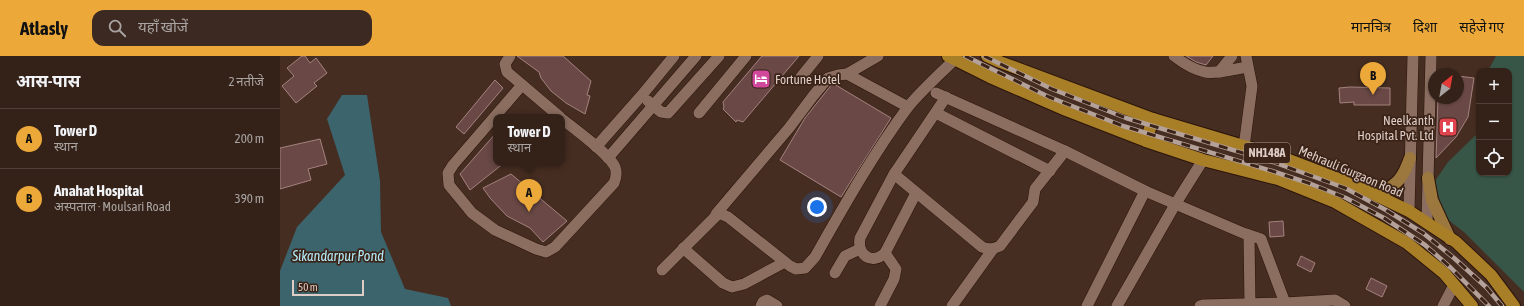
<!DOCTYPE html>
<html lang="hi">
<head>
<meta charset="utf-8">
<style>
  :root { --surface:#342219; --page:#3c2a22; --text:#f1f3f6; --muted:#a9a4a2; --line:#4e3f38; --accent:#eca93a }
  body { margin:0; font-family:"Asap Condensed","Noto Sans Devanagari",sans-serif; background:var(--page); color:var(--text) }
  .controls { position:absolute; right:12px; top:12px; display:grid; overflow:hidden; border-radius:8px; box-shadow:0 1px 3px #0004 }
  .controls button { width:36px; height:36px; display:grid; place-items:center; padding:0; border:0; border-bottom:1px solid var(--line); background:var(--surface); color:var(--text); font:20px sans-serif }
  .compass { position:absolute; left:1148px; top:12px; width:36px; height:36px; border-radius:50%; background:var(--surface); box-shadow:0 1px 3px #0004; rotate:31deg }
  .scale { position:absolute; left:12px; bottom:10px; width:72px; box-sizing:border-box; padding-left:4px; border:2px solid #decdc6; border-top:0; font-size:11px; line-height:14px; white-space:nowrap; color:#decdc6; -webkit-text-stroke:3px #3b2317; paint-order:stroke }
  .you { position:absolute; left:537px; top:151px; width:14px; height:14px; margin:-10px; border:3px solid #fff; border-radius:50%; background:#1a73e8; box-shadow:0 0 0 6px #1a73e833 }
  .badge { display:grid; place-items:center; width:26px; height:26px; border-radius:50%; background:var(--accent); color:#111; font-size:13px; font-weight:700 }
  .pin { position:absolute; translate:-50% -33px; filter:drop-shadow(0 1px 2px #0008) }
  .pin::after { content:''; position:absolute; top:21px; width:14px; height:12px; background:inherit; clip-path:polygon(0 0,100% 0,50% 100%) }
  .popup { position:absolute; left:213px; top:58px; width:72px; height:52px; box-sizing:border-box; display:grid; place-content:center; border-radius:8px; background:var(--surface); filter:drop-shadow(0 1px 3px #0005); font-size:13px; white-space:nowrap; color:var(--muted) }
  .popup b { font-size:15px; color:var(--text) }
  .popup::after { content:''; position:absolute; left:50%; top:100%; margin-left:-8px; border:8px solid transparent; border-top-color:var(--surface) }
  .list { margin:0; padding:0; list-style:none }
  h2 { display:flex; justify-content:space-between; align-items:center; height:52px; margin:0; padding:0 16px; font-size:17px }
  h2 small { font-size:13px; font-weight:400; color:var(--muted) }
  .list li { display:grid; grid-template-columns:26px 1fr auto; gap:12px; align-items:center; box-sizing:border-box; height:60px; padding:0 16px; border-top:1px solid var(--line) }
  .list b { display:block; font-size:15px; white-space:nowrap }
  .list p { margin:0; font-size:13px; white-space:nowrap; color:var(--muted) }
  .list em { font-size:13px; font-style:normal; color:var(--muted) }
  .icon { flex:none; width:22px; height:22px; fill:none; stroke:currentColor; stroke-width:2; stroke-linecap:round; stroke-linejoin:round }
  .map { position:relative; flex:none; width:1244px; height:250px; overflow:hidden }
  header { display:flex; align-items:center; gap:24px; box-sizing:border-box; height:56px; padding:0 20px; background:var(--accent); color:#111 }
  header strong { font-size:19px }
  nav { display:flex; gap:22px; margin-inline-start:auto; font-size:14px }
  .search { width:280px; height:36px; background:var(--page); display:flex; align-items:center; gap:10px; box-sizing:border-box; padding:0 14px; border-radius:12px; color:var(--muted); font-size:15px }
  main { display:flex }
  aside { flex:1; background:var(--surface) }
  .map>svg:first-child { display:block }
  .green { fill:#375648 }
  .water { fill:#3c646c }
  .building { fill:#694845; stroke:#a4827f }
  .lines { fill:none; stroke-linecap:round; stroke-linejoin:round }
  .minor-casing { stroke:#2b1409; stroke-width:12 }
  .major-casing { stroke:#2b1409; stroke-width:14 }
  .highway-casing { stroke:#2b1409; stroke-width:14 }
  .minor { stroke:#8b6e60; stroke-width:11 }
  .major { stroke:#9c783e; stroke-width:12 }
  .highway { stroke:#a87e27; stroke-width:12 }
  .rail-casing { stroke:#b4a199; stroke-width:4.5 }
  .rail { stroke:#3b2317; stroke-width:3; stroke-dasharray:9; stroke-linecap:butt }
  .labels { text-anchor:middle; stroke-width:3.5; stroke-linejoin:round; paint-order:stroke }
  .shield { fill:#3b2317; stroke:#ad9a92; stroke-width:1 }
  .shield-label { font-size:12px; font-weight:bold; fill:#decdc6 }
  .poi-label { font-size:13px; fill:#decdc6; stroke:#3b2317; text-anchor:start }
  .street-label { font-size:13px; fill:#decdc6; stroke:#3b2317 }
  .water-label { font-size:14px; font-style:italic; fill:#b3edfa; stroke:#3b2317 }
</style>
</head>
<body>
<header>
<strong>Atlasly</strong>
<div class="search"><svg class="icon" aria-label="search" viewBox="0 0 24 24"><circle cx="10" cy="10" r="6"/><path d="M15 15l6 6"/></svg>यहाँ खोजें</div>
<nav><a>मानचित्र</a><a>दिशा</a><a>सहेजे गए</a></nav>
</header>
<main>
<aside>
<h2>आस-पास<small>2 नतीजे</small></h2>
<ul class="list">
<li><span class="badge">A</span><div><b>Tower D</b><p>स्थान</p></div><em>200 m</em></li>
<li><span class="badge">B</span><div><b>Anahat Hospital</b><p>अस्पताल · Moulsari Road</p></div><em>390 m</em></li>
</ul>
</aside>
<div class="map">
<svg width="1244" height="250" viewBox="0 0 1244 250">
  <rect width="100%" height="100%" fill="#462d21"/>
  <polygon class="green" points="1216,0 1244,0 1244,236 1184,176 1163,160 1155,125 1168,106 1199,76 1199,117 1229,117 1229,15 1208,15"/>
  <polygon class="water" points="62,39 87,39 100,125 101,176 125,233 168,242 171,250 0,250 0,215 17,171 65,119 47,63"/>
  <g class="building">
    <polygon points="22,0 25,0 30,7 36,2 47,17 34,27 37,30 16,47 2,30 14,20 7,12"/>
    <polygon points="237,0 283,0 311,25 307,39 310,40 305,58 286,47 271,35 261,22 259,16"/>
    <polygon points="482,0 519,0 463,66 457,64 456,66 443,53 444,51 443,46"/>
    <polygon points="906,0 933,0 926,9 916,6"/>
    <polygon points="1178,20 1194,22 1188,61 1176,81 1156,102 1158,42 1178,42"/>
    <polygon points="215,24 223,32 184,78 176,71"/>
    <polygon points="552,28 554,28 611,62 561,141 500,104 525,62"/>
    <polygon points="1070,31 1110,32 1110,49 1074,49 1074,46 1060,47 1059,32"/>
    <polygon points="216,77 216,107 224,107 190,134 180,118"/>
    <polygon points="40,83 47,108 28,113 31,124 0,133 0,92"/>
    <polygon points="231,118 287,165 263,186 250,172 227,160 210,142 203,132"/>
    <polygon points="1003,165 1004,180 990,181 989,166"/>
    <polygon points="1021,200 1035,207 1031,216 1017,209"/>
    <polygon points="1091,222 1107,230 1102,241 1086,233"/>
  </g>
  <g class="lines">
    <defs>
      <g id="minor">
        <polyline points="230,0 225,8 227,16 280,61"/>
        <path d="M894,0C924,23 933,17 967,11"/>
        <polyline points="939,16 952,0"/>
        <polyline points="567,18 628,51"/>
        <polyline points="521,21 538,0"/>
        <path d="M242,29L173,109L168,117L169,129L192,157L215,174L256,193L266,196L275,191L334,127C336,122 337,116 335,111C329,98 295,73 282,63"/>
        <polyline points="656,37 785,95 865,135 963,177 981,183 1005,247"/>
        <polyline points="368,45 381,56 388,57 439,0"/>
        <polyline points="419,57 466,0"/>
        <polyline points="656,57 770,115"/>
        <polyline points="316,91 362,39 394,0"/>
        <polyline points="964,91 972,30 966,0"/>
        <polyline points="328,102 416,0"/>
        <path d="M614,118L702,191C709,194 713,193 720,190L753,146L755,133L785,95"/>
        <path d="M636,137L605,197C591,210 577,198 580,182L614,118L666,41"/>
        <polyline points="1129,155 1133,0"/>
        <polyline points="436,158 509,72 533,40 548,22 558,19 567,18 598,0"/>
        <polyline points="1147,166 1151,0"/>
        <polyline points="969,179 970,248"/>
        <polyline points="403,192 443,227 452,231 464,228 505,206"/>
        <path d="M382,214L439,157L448,161L510,210L516,213L525,212L535,201C564,150 593,98 628,51C642,34 659,19 675,3"/>
        <polyline points="555,217 565,200 580,193"/>
        <polyline points="481,250 483,246 487,244 497,250"/>
        <polyline points="600,250 614,223 616,213 605,197"/>
        <polyline points="672,250 713,193"/>
        <polyline points="807,250 865,135"/>
        <polyline points="837,250 896,147 923,104"/>
        <polyline points="920,250 923,249 1005,247 1055,244 1065,250"/>
        <polyline points="1163,250 1174,229"/>
      </g>
      <g id="major">
        <polyline points="1148,122 1152,144 1170,183"/>
        <path d="M1098,140C1117,127 1122,125 1130,102"/>
      </g>
      <g id="highway">
        <polyline points="668,0 710,21 786,54 866,85 923,104 998,123 1055,146 1127,187 1164,217 1192,250"/>
        <polyline points="707,0 720,6 873,63 1004,102 1077,130 1098,140 1129,155 1176,186 1211,219 1234,250"/>
        <polyline points="866,85 873,63"/>
      </g>
    </defs>
    <use href="#minor" class="minor-casing"/>
    <use href="#major" class="major-casing"/>
    <use href="#highway" class="highway-casing"/>
    <use href="#minor" class="minor"/>
    <use href="#major" class="major"/>
    <use href="#highway" class="highway"/>
    <defs>
      <g id="rail">
        <polyline points="685,0 769,41 843,70 992,115 1031,128 1066,142 1104,162 1145,189 1171,212 1209,250"/>
        <polyline points="704,0 772,33 846,62 993,106 1065,132 1106,154 1143,177 1174,202 1207,232 1222,250"/>
      </g>
    </defs>
    <use href="#rail" class="rail-casing"/>
    <use href="#rail" class="rail"/>
  </g>
  <defs>
    <symbol id="hotel-square" viewBox="-11 -11 22 22"><rect x="-9" y="-9" width="18" height="18" rx="4" fill="#d1479c" stroke="#3b2317"/><path d="M-6-4.5h1.5V1H6V5H4.5V3h-9V5H-6ZM-4 0a1.8 1.8 0 1 1 3.6 0ZM.5 0V-2.5h3Q6-2.5 6 0Z" fill="#fff"/></symbol>
    <symbol id="hospital-square" viewBox="-11 -11 22 22"><rect x="-9" y="-9" width="18" height="18" rx="4" fill="#e0444e" stroke="#3b2317"/><path d="M-5-5h3v3.5h4V-5h3V5h-3V1.5h-4V5h-3Z" fill="#fff"/></symbol>
  </defs>
  <g fill-rule="evenodd">
    <use href="#hotel-square" x="470" y="12" width="22" height="22"/>
    <use href="#hospital-square" x="1157" y="60" width="22" height="22"/>
  </g>
  <g class="labels">
    <rect class="shield" x="964" y="87" width="46" height="20" rx="3"/>
    <g class="shield-label">
      <text x="987" y="101">NH148A</text>
    </g>
    <g class="poi-label">
      <text x="495" y="28">Fortune Hotel</text>
      <text x="1154" y="69" text-anchor="end">Neelkanth<tspan x="1154" dy="15">Hospital Pvt. Ltd</tspan></text>
    </g>
    <g class="street-label">
      <text transform="translate(1071 115) rotate(23)" y="5">Mehrauli Gurgaon Road</text>
    </g>
    <g class="water-label">
      <text x="58" y="205">Sikandarpur Pond</text>
    </g>
  </g>
</svg>
<div class="controls">
<button>+</button>
<button>−</button>
<button><svg class="icon" aria-label="locate" viewBox="0 0 24 24"><circle cx="12" cy="12" r="6"/><path d="M12 2v4M12 18v4M2 12h4M18 12h4"/></svg></button>
</div>
<svg class="compass" viewBox="-18 -18 36 36"><path d="M0-13l5 13h-10z" fill="#e53935"/><path d="M0 13l5-13h-10z" fill="#a9a4a2"/></svg>
<div class="scale">50 m</div>
<div class="you"></div>
<div class="pin badge" style="left:249px;top:156px">A</div>
<div class="popup"><b>Tower D</b>स्थान</div>
<div class="pin badge" style="left:1093px;top:39px">B</div>
</div>
</main>
</body>
</html>
